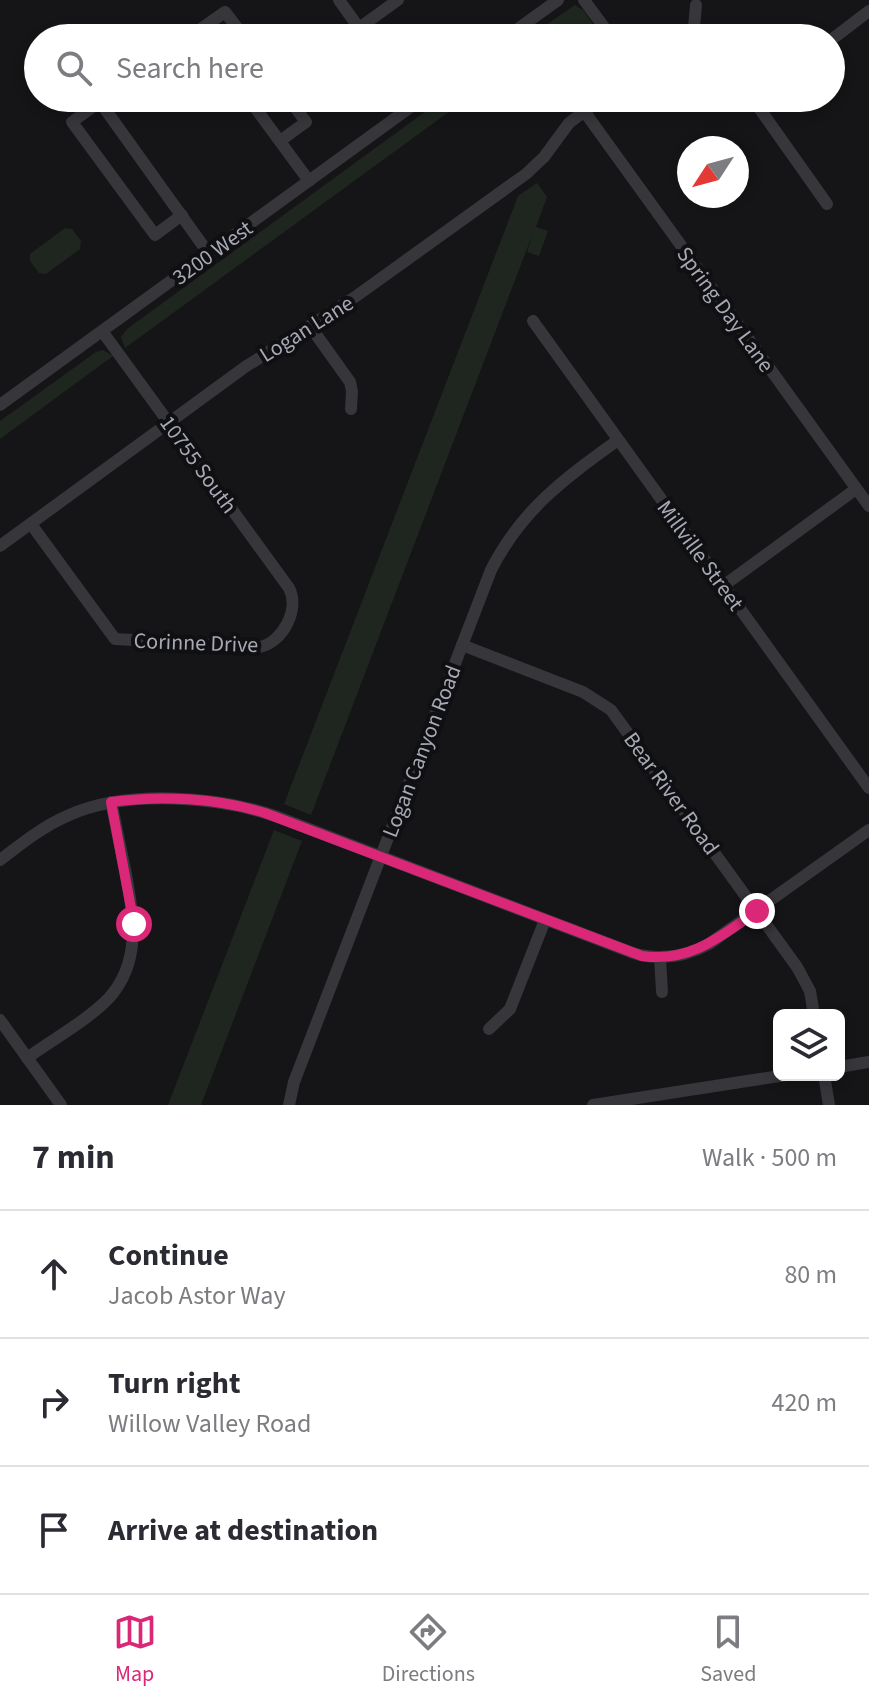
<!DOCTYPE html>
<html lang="en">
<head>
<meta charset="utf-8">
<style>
  :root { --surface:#fff; --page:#f2f2f3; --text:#2b2b33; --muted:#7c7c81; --line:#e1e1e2; --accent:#db2777 }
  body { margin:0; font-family:"Source Sans 3",sans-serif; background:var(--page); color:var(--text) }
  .controls { position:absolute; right:24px; bottom:24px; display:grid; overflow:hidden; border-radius:12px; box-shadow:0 4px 12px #0003 }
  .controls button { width:72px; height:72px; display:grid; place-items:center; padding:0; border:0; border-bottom:2px solid var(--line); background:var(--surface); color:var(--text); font:40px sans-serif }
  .compass { position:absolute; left:677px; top:136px; width:72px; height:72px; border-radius:50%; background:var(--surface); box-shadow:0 4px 12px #0003; rotate:234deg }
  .stop { position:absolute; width:24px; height:24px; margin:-18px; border:6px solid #db2777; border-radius:50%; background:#fff }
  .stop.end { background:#db2777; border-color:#fff; box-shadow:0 2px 8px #0008 }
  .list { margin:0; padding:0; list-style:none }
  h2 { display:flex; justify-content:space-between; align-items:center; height:104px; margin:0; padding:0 32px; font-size:34px }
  h2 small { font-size:26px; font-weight:400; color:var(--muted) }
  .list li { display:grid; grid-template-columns:52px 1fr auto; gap:24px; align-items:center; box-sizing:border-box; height:128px; padding:0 32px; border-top:2px solid var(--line) }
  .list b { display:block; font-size:30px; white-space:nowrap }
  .list p { margin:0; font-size:26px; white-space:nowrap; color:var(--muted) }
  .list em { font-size:26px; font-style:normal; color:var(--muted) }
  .icon { flex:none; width:44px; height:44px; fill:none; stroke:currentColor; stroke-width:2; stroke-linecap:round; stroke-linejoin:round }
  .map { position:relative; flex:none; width:869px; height:1105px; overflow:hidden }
  .search { position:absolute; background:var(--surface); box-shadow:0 4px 12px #0003; left:24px; right:24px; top:24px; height:88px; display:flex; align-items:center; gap:20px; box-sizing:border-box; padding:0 28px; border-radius:44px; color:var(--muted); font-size:30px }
  .sheet { height:488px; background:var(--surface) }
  nav { display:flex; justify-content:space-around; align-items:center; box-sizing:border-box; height:112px; border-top:2px solid var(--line); background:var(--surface); font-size:22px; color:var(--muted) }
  nav a { display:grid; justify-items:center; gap:4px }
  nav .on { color:var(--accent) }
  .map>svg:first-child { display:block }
  .green { fill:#1f2620 }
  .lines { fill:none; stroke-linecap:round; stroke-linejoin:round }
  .minor { stroke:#36363b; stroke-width:12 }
  .route { stroke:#db2777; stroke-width:10 }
  .labels { text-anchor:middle; stroke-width:8; stroke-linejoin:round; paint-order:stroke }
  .street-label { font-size:22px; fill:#a7aab6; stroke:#100f11 }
</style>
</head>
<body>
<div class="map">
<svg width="869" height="1105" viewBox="0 0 869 1105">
  <rect width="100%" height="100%" fill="#151416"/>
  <g class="green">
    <polygon points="575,5 583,10 603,38 527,38"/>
    <polygon points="444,98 468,98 125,348 121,337 127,329"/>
    <polygon points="537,183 547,197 536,227 548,231 539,256 527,252 533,233 311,815 284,804 518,196"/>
    <polygon points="65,228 72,229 81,241 80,249 46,274 39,273 30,261 30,254"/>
    <polygon points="103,350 113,356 0,439 0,421 96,352"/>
    <polygon points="274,830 302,841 201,1105 168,1105"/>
  </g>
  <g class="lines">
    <g class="minor">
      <polyline points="339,0 366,38"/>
      <polyline points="584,0 612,38"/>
      <polyline points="359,28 398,0"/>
      <polyline points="188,38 225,12 245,38"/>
      <polyline points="505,38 558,0"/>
      <polyline points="693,38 696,5"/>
      <polyline points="831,40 869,11"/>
      <polyline points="105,98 72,122 155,235 182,215"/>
      <polyline points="248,98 309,181"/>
      <polyline points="752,98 827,204"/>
      <polyline points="100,102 209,254"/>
      <polyline points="584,111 869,506"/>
      <polyline points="280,141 306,122 288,98"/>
      <polyline points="533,321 869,788"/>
      <polyline points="310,326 350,382 352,391 351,409"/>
      <polyline points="0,405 423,98"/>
      <path d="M31,524L115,639L260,647C283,642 300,609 289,588L102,331"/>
      <polyline points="0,546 245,367 355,297 526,174 544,157 569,123 602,98"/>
      <polyline points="723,586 856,489"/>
      <polyline points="462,645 583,692 611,710 797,967 810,991 814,1015"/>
      <path d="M0,860C21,844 42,827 67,816C126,789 218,796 278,817L633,953C660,961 685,957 709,944L869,830"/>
      <polyline points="660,958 662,992"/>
      <polyline points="0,1020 61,1105"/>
      <polyline points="489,1029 510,1009 545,920"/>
      <path d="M27,1058C53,1039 85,1022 108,999C143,961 133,914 125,869C120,847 116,824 111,802"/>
      <polyline points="839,1067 869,1062"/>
      <polyline points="824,1075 829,1105"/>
      <path d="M289,1105L294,1082L491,570C522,509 564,479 618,440"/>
      <polyline points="593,1105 786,1075"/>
    </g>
  </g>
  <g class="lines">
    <path class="route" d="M134,924L111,802C161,795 217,798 265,813L642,956C689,963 720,937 757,911"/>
  </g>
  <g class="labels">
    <g class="street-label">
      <text transform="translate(212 252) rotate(-36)" y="8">3200 West</text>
      <text transform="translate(726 309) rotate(54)" y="8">Spring Day Lane</text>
      <text transform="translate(306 328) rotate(-32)" y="8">Logan Lane</text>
      <text transform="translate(199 464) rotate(54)" y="8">10755 South</text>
      <text transform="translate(701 555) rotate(54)" y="8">Millville Street</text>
      <text transform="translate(196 642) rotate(2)" y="8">Corinne Drive</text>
      <text transform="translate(421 751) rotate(-69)" y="8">Logan Canyon Road</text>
      <text transform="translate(672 793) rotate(54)" y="8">Bear River Road</text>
    </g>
  </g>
</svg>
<div class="controls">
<button><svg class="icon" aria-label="layers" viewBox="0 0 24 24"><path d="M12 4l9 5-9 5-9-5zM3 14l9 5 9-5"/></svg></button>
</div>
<svg class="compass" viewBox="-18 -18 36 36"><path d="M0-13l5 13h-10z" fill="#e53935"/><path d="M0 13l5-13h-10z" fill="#7c7c81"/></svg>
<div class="stop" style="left:134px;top:924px"></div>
<div class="stop end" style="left:757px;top:911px"></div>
<div class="search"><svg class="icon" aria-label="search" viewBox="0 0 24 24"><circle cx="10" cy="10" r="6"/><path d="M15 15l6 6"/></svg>Search here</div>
</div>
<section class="sheet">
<h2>7 min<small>Walk · 500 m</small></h2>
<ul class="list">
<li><svg class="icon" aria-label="ahead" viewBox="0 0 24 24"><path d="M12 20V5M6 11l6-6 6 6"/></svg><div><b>Continue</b><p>Jacob Astor Way</p></div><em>80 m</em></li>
<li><svg class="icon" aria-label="right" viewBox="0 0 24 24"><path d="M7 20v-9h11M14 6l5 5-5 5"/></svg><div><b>Turn right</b><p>Willow Valley Road</p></div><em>420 m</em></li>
<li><svg class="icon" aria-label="arrive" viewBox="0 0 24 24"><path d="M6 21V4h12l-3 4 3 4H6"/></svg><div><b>Arrive at destination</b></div></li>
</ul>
</section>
<nav>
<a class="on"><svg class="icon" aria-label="map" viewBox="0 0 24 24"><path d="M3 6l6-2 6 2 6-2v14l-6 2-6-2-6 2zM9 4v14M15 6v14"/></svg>Map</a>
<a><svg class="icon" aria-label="directions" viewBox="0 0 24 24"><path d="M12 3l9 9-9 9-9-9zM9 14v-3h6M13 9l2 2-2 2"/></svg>Directions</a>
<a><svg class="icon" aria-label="saved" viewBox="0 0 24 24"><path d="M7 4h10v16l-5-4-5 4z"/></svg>Saved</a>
</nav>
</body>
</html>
